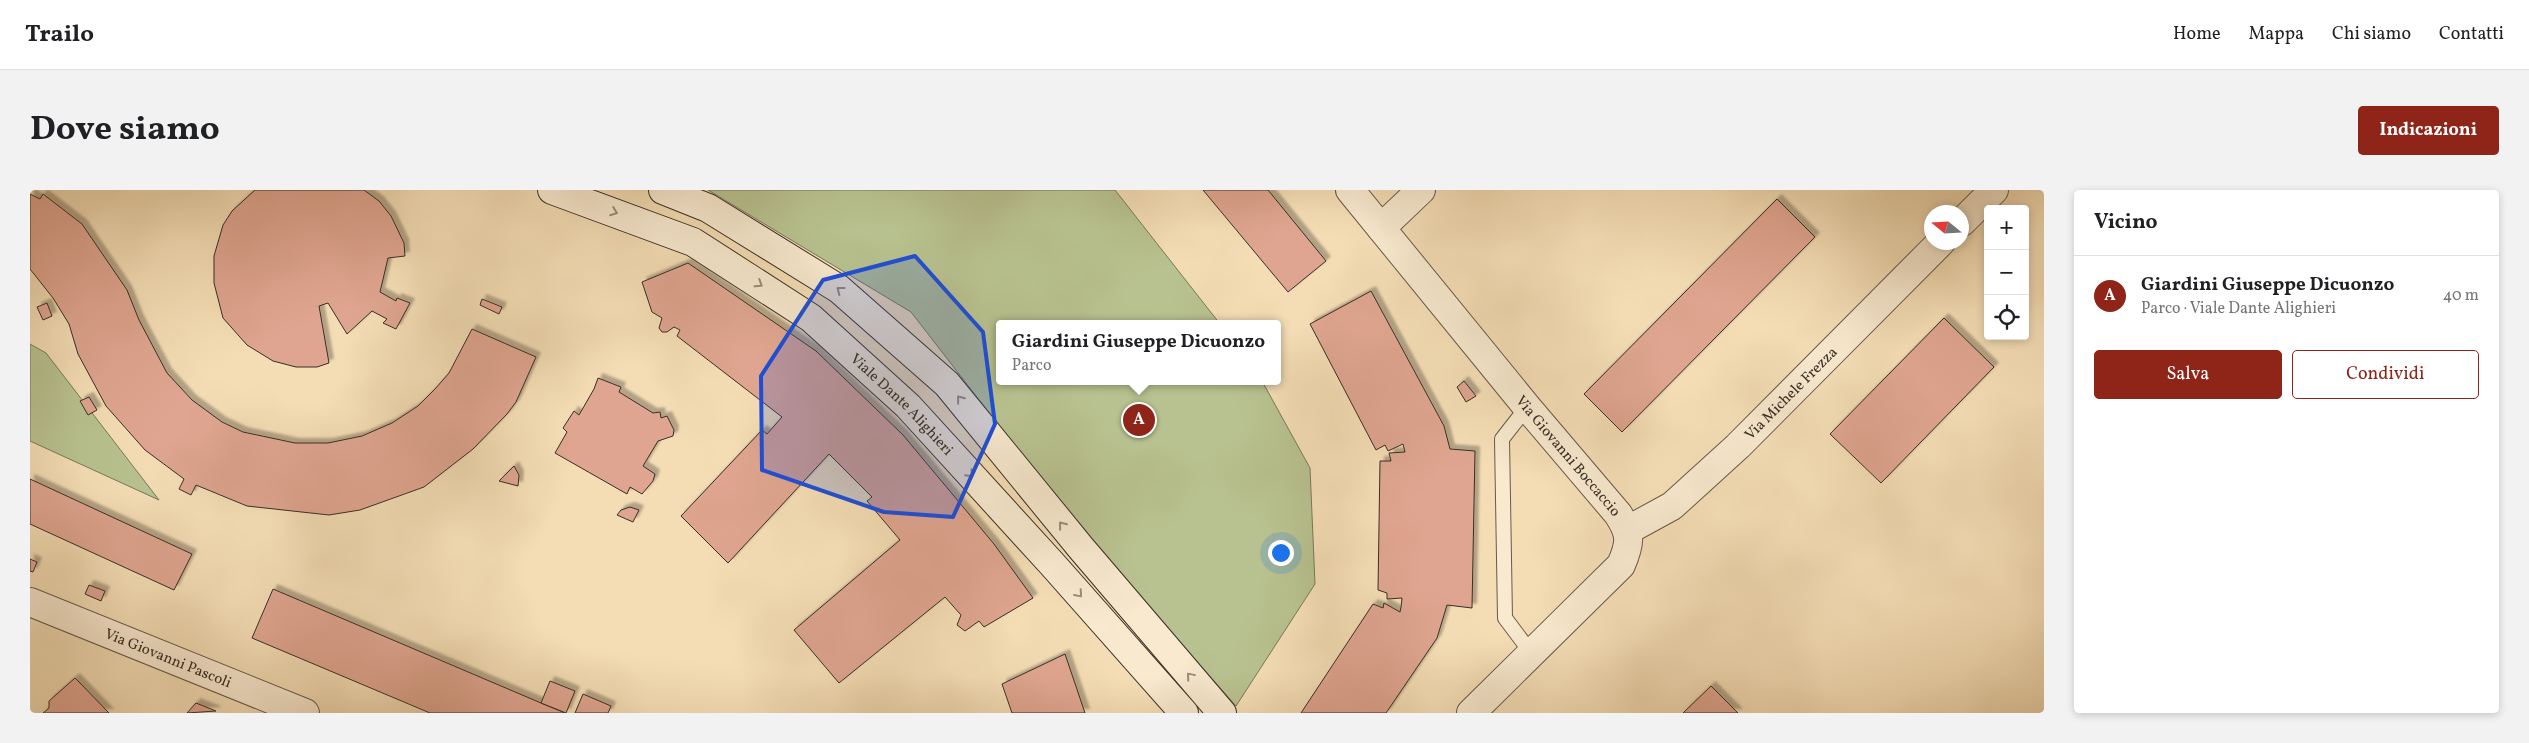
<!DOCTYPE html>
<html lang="it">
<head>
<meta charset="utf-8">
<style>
  :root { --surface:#fff; --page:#f2f2f2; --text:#202124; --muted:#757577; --line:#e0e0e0; --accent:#8f2418 }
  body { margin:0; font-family:Vollkorn,serif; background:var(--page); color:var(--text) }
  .controls { position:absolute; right:15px; top:15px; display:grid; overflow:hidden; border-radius:5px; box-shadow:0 2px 8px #0003 }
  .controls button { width:45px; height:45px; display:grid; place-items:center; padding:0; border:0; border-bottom:1px solid var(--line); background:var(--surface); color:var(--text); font:25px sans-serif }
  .compass { position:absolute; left:1894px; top:15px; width:45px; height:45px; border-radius:50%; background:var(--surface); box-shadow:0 2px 8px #0003; rotate:288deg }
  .you { position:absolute; left:1250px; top:362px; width:18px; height:18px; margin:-12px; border:4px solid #fff; border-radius:50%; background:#1a73e8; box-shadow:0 0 0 8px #1a73e833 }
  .badge { display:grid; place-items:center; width:32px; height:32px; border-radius:50%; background:var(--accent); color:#fff; font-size:16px; font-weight:700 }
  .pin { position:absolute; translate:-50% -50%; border:2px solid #fff; box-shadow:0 1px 5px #0006 }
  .popup { position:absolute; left:966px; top:130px; width:285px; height:65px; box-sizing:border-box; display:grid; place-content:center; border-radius:5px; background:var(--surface); filter:drop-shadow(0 1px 4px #0005); font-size:16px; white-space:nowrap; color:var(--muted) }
  .popup b { font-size:19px; color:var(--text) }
  .popup::after { content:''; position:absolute; left:50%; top:100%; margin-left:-10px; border:10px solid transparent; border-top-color:var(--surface) }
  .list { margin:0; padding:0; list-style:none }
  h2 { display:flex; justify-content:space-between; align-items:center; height:65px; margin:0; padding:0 20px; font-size:21px }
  h2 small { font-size:16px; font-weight:400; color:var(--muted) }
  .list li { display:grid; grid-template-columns:32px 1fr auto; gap:15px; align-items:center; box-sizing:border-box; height:80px; padding:0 20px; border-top:1px solid var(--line) }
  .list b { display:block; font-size:19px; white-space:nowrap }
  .list p { margin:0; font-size:16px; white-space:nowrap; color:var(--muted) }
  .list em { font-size:16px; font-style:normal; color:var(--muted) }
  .actions { display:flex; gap:10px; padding:15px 20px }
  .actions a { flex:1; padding:11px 0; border:1px solid var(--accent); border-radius:5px; text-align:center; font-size:18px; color:var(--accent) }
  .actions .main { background:var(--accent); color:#fff }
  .icon { flex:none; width:28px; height:28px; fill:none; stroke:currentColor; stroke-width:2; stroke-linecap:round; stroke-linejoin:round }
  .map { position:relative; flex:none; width:2014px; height:523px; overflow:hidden; border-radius:5px }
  header { display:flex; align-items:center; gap:30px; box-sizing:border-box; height:70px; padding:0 25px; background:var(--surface); border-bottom:1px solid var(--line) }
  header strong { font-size:24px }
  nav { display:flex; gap:28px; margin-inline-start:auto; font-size:18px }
  .intro { display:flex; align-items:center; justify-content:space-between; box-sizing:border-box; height:120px; padding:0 30px }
  h1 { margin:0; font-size:35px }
  .button { padding:12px 22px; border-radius:5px; background:var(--accent); color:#fff; font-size:18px; font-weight:700 }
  main { display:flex; gap:30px; padding:0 30px }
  aside { flex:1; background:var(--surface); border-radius:5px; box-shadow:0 2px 8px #0003 }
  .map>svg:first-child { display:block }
  .green { fill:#b8c290; stroke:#78785b }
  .building { fill:#dfa590; stroke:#382f26; filter:url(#shadow) }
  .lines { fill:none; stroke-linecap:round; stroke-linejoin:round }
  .lane-casing { stroke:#675a4a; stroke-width:16 }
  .street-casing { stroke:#675a4a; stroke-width:30 }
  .secondary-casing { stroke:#382f26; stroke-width:30 }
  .lane { stroke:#f8e9cf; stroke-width:14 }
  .street { stroke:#f8e9cf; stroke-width:28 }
  .secondary { stroke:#f8e9cf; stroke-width:28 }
  .oneway { stroke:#988c7a }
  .marked { fill:#1d4ed8; fill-opacity:0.2; stroke:#1d4ed8; stroke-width:4; stroke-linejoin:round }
  .labels { text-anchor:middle; stroke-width:5; stroke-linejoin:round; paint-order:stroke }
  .street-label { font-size:15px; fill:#382f26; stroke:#f8e9cf }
</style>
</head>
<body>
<header>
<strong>Trailo</strong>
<nav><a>Home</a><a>Mappa</a><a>Chi siamo</a><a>Contatti</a></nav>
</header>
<div class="intro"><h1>Dove siamo</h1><a class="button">Indicazioni</a></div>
<main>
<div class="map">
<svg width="2014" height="523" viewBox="0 0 2014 523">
  <defs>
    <filter id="shadow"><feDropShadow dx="4.5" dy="-4.5" stdDeviation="1" flood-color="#0004"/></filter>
  </defs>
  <rect width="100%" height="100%" fill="#f4ddb5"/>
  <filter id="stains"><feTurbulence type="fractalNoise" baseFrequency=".004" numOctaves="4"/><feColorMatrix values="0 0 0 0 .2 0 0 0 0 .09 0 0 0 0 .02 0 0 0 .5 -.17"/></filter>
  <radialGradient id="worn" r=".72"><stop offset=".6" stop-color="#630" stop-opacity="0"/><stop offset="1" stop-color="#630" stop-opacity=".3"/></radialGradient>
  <g class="green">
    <polygon points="678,0 1085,0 1190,134 970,134 970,191 1232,191 1280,278 1285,394 1206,516 1039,326 881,122"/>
    <polygon points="0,154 16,163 129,310 0,251"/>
  </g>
  <g class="building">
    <polygon points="225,0 334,0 349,11 361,26 374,53 375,66 358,68 350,102 366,111 367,108 380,113 366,139 353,133 357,129 342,121 317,144 298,113 289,116 299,173 287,177 266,177 243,171 217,155 193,128 184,93 184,66 193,35 202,21"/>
    <polygon points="1173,0 1238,0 1296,71 1258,102"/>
    <polygon points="0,4 10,9 13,4 52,34 97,100 109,130 137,183 162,210 192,232 213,242 265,253 298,253 332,246 362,233 388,216 405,199 419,183 442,139 506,167 486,212 477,224 443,259 394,297 330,320 299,325 217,316 166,295 161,305 149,299 154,289 115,260 76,216 48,164 39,134 23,108 0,79"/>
    <polygon points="1747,9 1785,47 1592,242 1554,204"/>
    <polygon points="658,73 786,161 873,245 964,354 1003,408 954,437 949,431 935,441 927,435 931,425 915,407 809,493 764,440 870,350 837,311 842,307 799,264 698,373 651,326 732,240 737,244 752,227 647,146 650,140 644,137 637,142 632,142 629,138 632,128 622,122 612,92"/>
    <polygon points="1341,101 1414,236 1420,259 1445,261 1442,418 1417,415 1407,448 1356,523 1271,523 1343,414 1353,418 1354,413 1370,422 1371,417 1372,408 1357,409 1357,403 1348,400 1350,271 1361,271 1359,263 1375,262 1373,254 1358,261 1355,255 1346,260 1280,134"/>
    <polygon points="452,109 472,117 469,124 450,115"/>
    <polygon points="17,113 22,126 13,130 7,117"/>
    <polygon points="1914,128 1964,177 1851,293 1800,244"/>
    <polygon points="568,188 591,197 589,202 623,223 630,222 631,228 637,226 644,240 643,246 628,251 613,276 625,284 623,291 612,304 600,297 597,304 525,263 537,242 533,238 544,221 549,225 564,199"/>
    <polygon points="1434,191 1446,206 1436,212 1427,197"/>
    <polygon points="59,207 67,220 58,225 50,211"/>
    <polygon points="484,276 489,285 488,296 469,291"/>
    <polygon points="0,289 162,364 144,400 0,334"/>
    <polygon points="600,317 609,320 603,332 587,325 591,320"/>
    <polygon points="0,369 7,372 3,382 0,381"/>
    <polygon points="59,395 75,401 71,411 55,404"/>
    <polygon points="243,399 511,513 535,523 400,523 222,448"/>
    <polygon points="1035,464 1055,523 982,523 972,494"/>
    <polygon points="45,488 50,493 79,523 13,523 19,518 19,511"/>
    <polygon points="520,491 545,501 536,523 511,513"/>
    <polygon points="1681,496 1708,523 1653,523"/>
    <polygon points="553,504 581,516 578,523 545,523"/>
    <polygon points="166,513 186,521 157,523"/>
  </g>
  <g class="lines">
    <defs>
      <polyline id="lane" points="1497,217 1472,249 1475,428 1502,464"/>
      <g id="street">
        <path id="s1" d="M1320,0L1497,217L1588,324C1601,344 1601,352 1591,375L1441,523"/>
        <polyline points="1932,32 1964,0"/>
        <polyline points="1351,38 1391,0"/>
        <path id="s2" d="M1598,340L1642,316L1708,256L1911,52"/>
        <path id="s3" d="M0,412L275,523"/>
      </g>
      <g id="secondary">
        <path id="s4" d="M522,0L663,52L781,128L878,216L1023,375L1154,523"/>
        <polyline points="633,0 678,18 809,99 917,194 1051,358 1192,523"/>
      </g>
    </defs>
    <use href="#lane" class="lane-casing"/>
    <use href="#street" class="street-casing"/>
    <use href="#secondary" class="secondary-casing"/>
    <use href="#lane" class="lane"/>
    <use href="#street" class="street"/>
    <use href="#secondary" class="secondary"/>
  </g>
  <defs><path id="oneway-chevron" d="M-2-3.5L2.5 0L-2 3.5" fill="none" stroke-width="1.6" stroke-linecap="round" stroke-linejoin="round" transform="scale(1.25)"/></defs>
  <g class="oneway">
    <use href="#oneway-chevron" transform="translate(584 22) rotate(21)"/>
    <use href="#oneway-chevron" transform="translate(729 94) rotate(33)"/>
    <use href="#oneway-chevron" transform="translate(810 100) rotate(-143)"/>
    <use href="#oneway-chevron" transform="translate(930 209) rotate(-129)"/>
    <use href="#oneway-chevron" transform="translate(940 284) rotate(47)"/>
    <use href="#oneway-chevron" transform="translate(1032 335) rotate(-129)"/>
    <use href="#oneway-chevron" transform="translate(1049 404) rotate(49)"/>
    <use href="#oneway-chevron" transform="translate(1160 486) rotate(-130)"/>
  </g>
  <path class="marked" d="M885,66L953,142L965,234L923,327L854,322L732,280L731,186L793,90Z"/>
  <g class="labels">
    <g class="street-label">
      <text dy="5" stroke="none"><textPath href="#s2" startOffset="214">Via Michele Frezza</textPath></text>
      <text dy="5" stroke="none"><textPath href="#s4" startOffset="416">Viale Dante Alighieri</textPath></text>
      <text dy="5" stroke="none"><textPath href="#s1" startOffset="344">Via Giovanni Boccaccio</textPath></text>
      <text dy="5" stroke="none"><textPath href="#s3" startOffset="149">Via Giovanni Pascoli</textPath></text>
    </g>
  </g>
  <rect width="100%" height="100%" filter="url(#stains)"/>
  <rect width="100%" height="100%" fill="url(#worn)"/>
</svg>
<div class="controls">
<button>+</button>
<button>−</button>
<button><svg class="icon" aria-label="locate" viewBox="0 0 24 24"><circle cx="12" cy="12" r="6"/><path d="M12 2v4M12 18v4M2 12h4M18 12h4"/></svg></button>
</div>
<svg class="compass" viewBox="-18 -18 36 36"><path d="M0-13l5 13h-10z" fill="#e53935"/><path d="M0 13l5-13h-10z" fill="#757577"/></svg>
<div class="you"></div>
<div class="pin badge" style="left:1109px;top:230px">A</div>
<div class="popup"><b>Giardini Giuseppe Dicuonzo</b>Parco</div>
</div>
<aside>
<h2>Vicino<small></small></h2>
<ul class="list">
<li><span class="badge">A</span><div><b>Giardini Giuseppe Dicuonzo</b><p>Parco · Viale Dante Alighieri</p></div><em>40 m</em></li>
</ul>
<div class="actions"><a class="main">Salva</a><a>Condividi</a></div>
</aside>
</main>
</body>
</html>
